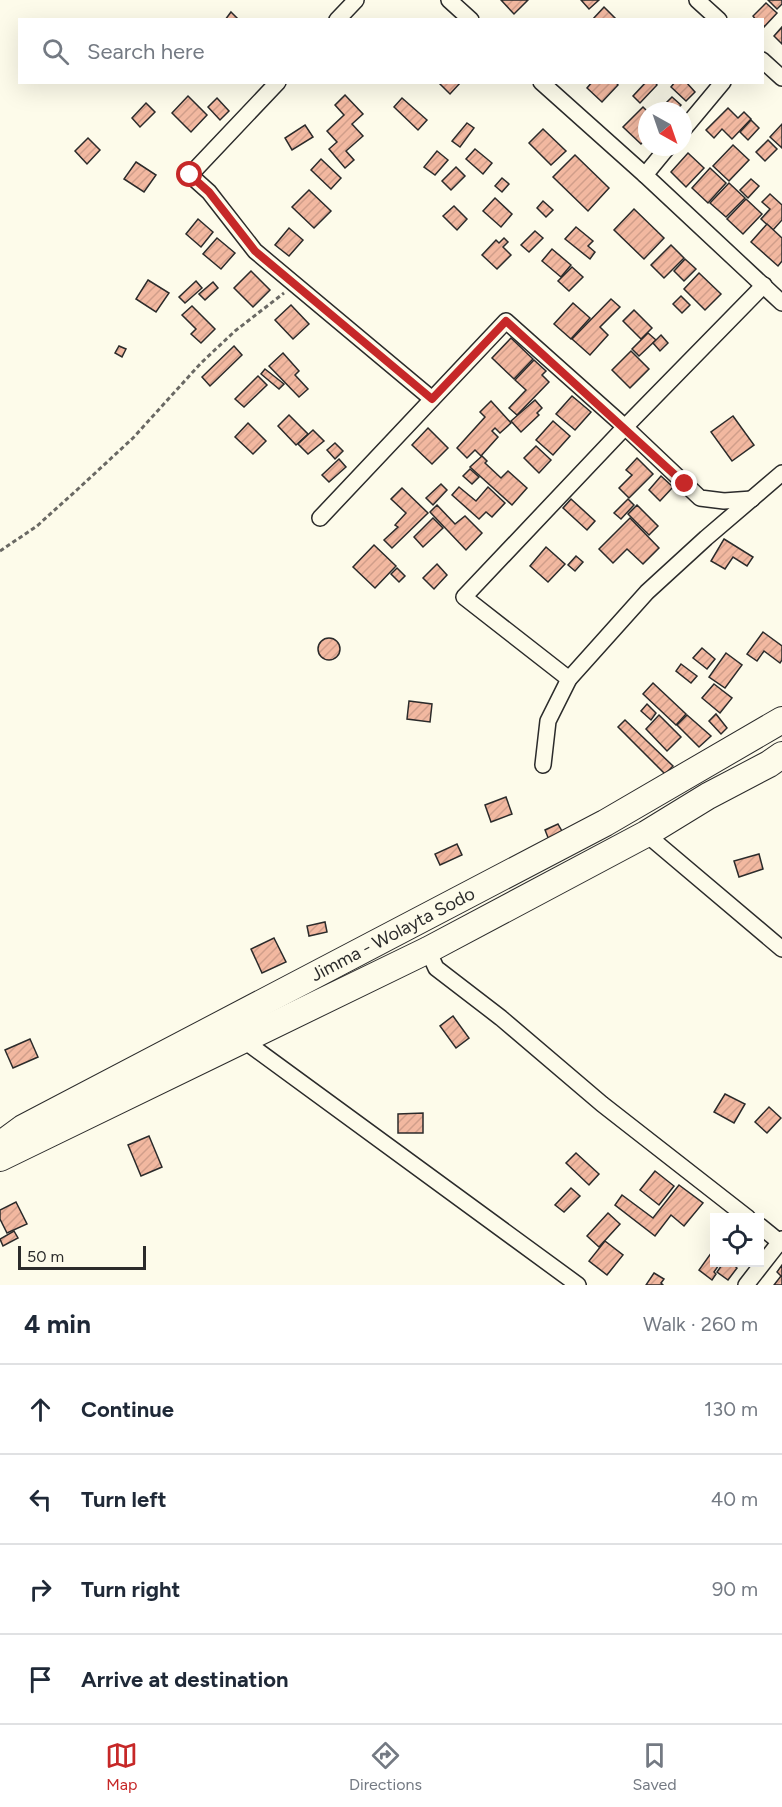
<!DOCTYPE html>
<html lang="en">
<head>
<meta charset="utf-8">
<style>
  :root { --surface:#fff; --page:#f6f6f7; --text:#1f2937; --muted:#747a83; --line:#e0e1e3; --accent:#c62828 }
  body { margin:0; font-family:Figtree,sans-serif; background:var(--page); color:var(--text) }
  .controls { position:absolute; right:18px; bottom:18px; display:grid; overflow:hidden; border-radius:0px; box-shadow:0 6px 24px #0002 }
  .controls button { width:54px; height:54px; display:grid; place-items:center; padding:0; border:0; border-bottom:2px solid var(--line); background:var(--surface); color:var(--text); font:30px sans-serif }
  .compass { position:absolute; left:638px; top:102px; width:54px; height:54px; border-radius:50%; background:var(--surface); box-shadow:0 6px 24px #0002; rotate:140deg }
  .scale { position:absolute; left:18px; bottom:15px; width:128px; box-sizing:border-box; padding-left:6px; border:3px solid #2b2b2b; border-top:0; font-size:16px; line-height:21px; white-space:nowrap; color:#2b2b2b; -webkit-text-stroke:4px #fdfbea; paint-order:stroke }
  .stop { position:absolute; width:18px; height:18px; margin:-14px; border:4px solid #c62828; border-radius:50%; background:#fff }
  .stop.end { background:#c62828; border-color:#fff; box-shadow:0 2px 6px #0008 }
  .list { margin:0; padding:0; list-style:none }
  h2 { display:flex; justify-content:space-between; align-items:center; height:78px; margin:0; padding:0 24px; font-size:26px }
  h2 small { font-size:20px; font-weight:400; color:var(--muted) }
  .list li { display:grid; grid-template-columns:39px 1fr auto; gap:18px; align-items:center; box-sizing:border-box; height:90px; padding:0 24px; border-top:2px solid var(--line) }
  .list b { display:block; font-size:22px; white-space:nowrap }
  .list em { font-size:20px; font-style:normal; color:var(--muted) }
  .icon { flex:none; width:33px; height:33px; fill:none; stroke:currentColor; stroke-width:2; stroke-linecap:round; stroke-linejoin:round }
  .map { position:relative; flex:none; width:782px; height:1285px; overflow:hidden }
  .search { position:absolute; background:var(--surface); box-shadow:0 6px 24px #0002; left:18px; right:18px; top:18px; height:66px; display:flex; align-items:center; gap:15px; box-sizing:border-box; padding:0 21px; border-radius:0px; color:var(--muted); font-size:22px }
  .sheet { height:438px; background:var(--surface) }
  nav { display:flex; justify-content:space-around; align-items:center; box-sizing:border-box; height:84px; border-top:2px solid var(--line); background:var(--surface); font-size:16px; color:var(--muted) }
  nav a { display:grid; justify-items:center; gap:3px }
  nav .on { color:var(--accent) }
  .map>svg:first-child { display:block }
  .building { fill:url(#building-hatch); stroke:#2b2b2b; stroke-width:1.5 }
  .lines { fill:none; stroke-linecap:round; stroke-linejoin:round }
  .minor-casing { stroke:#2b2b2b; stroke-width:18 }
  .trunk-casing { stroke:#2b2b2b; stroke-width:28 }
  .path { stroke:#6a6964; stroke-width:3; stroke-dasharray:4.5 3; stroke-linecap:butt }
  .minor { stroke:#fdfbea; stroke-width:15 }
  .trunk { stroke:#fdfbea; stroke-width:26 }
  .route { stroke:#c62828; stroke-width:8 }
  .labels { text-anchor:middle; stroke-width:4.5; stroke-linejoin:round; paint-order:stroke }
  .street-label { font-size:18px; fill:#2b2b2b; stroke:#fdfbea }
</style>
</head>
<body>
<div class="map">
<svg width="782" height="1285" viewBox="0 0 782 1285">
  <defs>
    <pattern id="building-hatch" width="6" height="6" patternUnits="userSpaceOnUse" patternTransform="scale(1.5)"><rect width="6" height="6" fill="#f2b8a0"/><path d="M-1 1l2-2M0 6l6-6M5 7l2-2" fill="none" stroke="#d09e8a"/></pattern>
  </defs>
  <rect width="100%" height="100%" fill="#fdfbea"/>
  <g class="building">
    <polygon points="501,0 528,0 514,14"/>
    <polygon points="581,0 599,0 589,9"/>
    <polygon points="768,0 782,0 782,4 777,9"/>
    <polygon points="766,3 777,13 764,27 762,20 756,20 753,16"/>
    <polygon points="604,7 617,20 592,20"/>
    <polygon points="231,12 239,20 225,20"/>
    <polygon points="782,27 782,44 774,36"/>
    <polygon points="438,82 459,82 460,83 450,94"/>
    <polygon points="592,82 616,82 618,85 602,102 587,88"/>
    <polygon points="646,82 655,82 657,85 640,103 633,96"/>
    <polygon points="675,82 686,82 695,92 686,101 671,87"/>
    <polygon points="345,95 363,114 352,124 363,136 346,151 354,160 345,168 329,149 337,142 327,131 344,115 335,105"/>
    <polygon points="188,96 207,115 191,132 172,113"/>
    <polygon points="672,97 681,105 675,111 658,111"/>
    <polygon points="217,98 229,111 220,120 208,107"/>
    <polygon points="402,98 427,120 418,130 394,107"/>
    <polygon points="146,103 155,112 140,127 132,118"/>
    <polygon points="643,107 647,111 647,138 641,144 623,127"/>
    <polygon points="728,108 738,118 744,112 751,119 732,139 722,129 714,138 706,130"/>
    <polygon points="751,120 759,128 748,140 740,132"/>
    <polygon points="467,123 474,128 460,147 452,141"/>
    <polygon points="782,124 782,148 770,137"/>
    <polygon points="305,125 313,137 292,150 285,138"/>
    <polygon points="543,129 566,151 551,165 529,143"/>
    <polygon points="88,138 100,150 87,164 75,151"/>
    <polygon points="768,140 777,149 765,161 756,152"/>
    <polygon points="733,145 749,160 729,181 713,166"/>
    <polygon points="475,149 492,163 483,174 466,159"/>
    <polygon points="437,151 448,160 435,175 424,167"/>
    <polygon points="688,153 704,168 686,187 671,172"/>
    <polygon points="575,155 609,188 588,211 553,177"/>
    <polygon points="321,159 341,178 331,189 311,170"/>
    <polygon points="136,162 156,175 144,192 124,179"/>
    <polygon points="456,167 465,176 451,190 442,181"/>
    <polygon points="710,168 726,183 708,203 692,188"/>
    <polygon points="502,178 509,184 502,192 495,186"/>
    <polygon points="751,179 759,186 748,198 740,190"/>
    <polygon points="729,183 745,198 726,217 710,203"/>
    <polygon points="309,190 331,211 314,228 292,207"/>
    <polygon points="770,194 782,205 782,220 773,230 761,219 770,209 762,202"/>
    <polygon points="495,198 512,214 501,227 483,211"/>
    <polygon points="746,199 762,214 743,234 727,219"/>
    <polygon points="543,201 553,210 546,217 537,208"/>
    <polygon points="454,206 467,219 457,230 443,216"/>
    <polygon points="634,209 664,238 644,259 614,230"/>
    <polygon points="198,219 213,232 201,247 186,234"/>
    <polygon points="767,224 782,238 782,261 778,266 751,242"/>
    <polygon points="576,227 593,241 588,246 595,252 590,259 565,239"/>
    <polygon points="289,228 303,240 289,256 275,245"/>
    <polygon points="535,231 543,238 529,252 521,245"/>
    <polygon points="217,238 235,253 221,269 203,254"/>
    <polygon points="504,238 508,242 503,247 511,255 497,269 482,255 496,240 499,243"/>
    <polygon points="671,245 684,258 664,278 651,265"/>
    <polygon points="552,249 571,265 561,277 542,261"/>
    <polygon points="685,259 696,269 684,281 674,271"/>
    <polygon points="572,267 583,277 569,291 558,281"/>
    <polygon points="251,271 270,290 253,307 234,288"/>
    <polygon points="699,273 721,294 705,310 684,289"/>
    <polygon points="148,280 169,293 156,312 136,299"/>
    <polygon points="196,281 202,288 185,303 179,297"/>
    <polygon points="213,282 218,288 205,300 199,294"/>
    <polygon points="681,296 690,305 682,313 673,304"/>
    <polygon points="611,299 620,307 600,327 608,335 590,355 572,339"/>
    <polygon points="573,303 590,318 571,339 554,324"/>
    <polygon points="291,305 309,324 293,339 275,320"/>
    <polygon points="192,306 215,329 201,343 191,334 196,329 182,315"/>
    <polygon points="634,310 652,328 641,339 623,321"/>
    <polygon points="648,333 656,340 639,356 632,349"/>
    <polygon points="661,335 668,343 660,351 653,343"/>
    <polygon points="511,338 533,359 514,379 492,358"/>
    <polygon points="119,346 126,349 122,357 115,353"/>
    <polygon points="234,346 242,355 210,386 202,377"/>
    <polygon points="631,351 649,369 630,388 612,370"/>
    <polygon points="283,353 299,371 295,375 308,389 299,397 269,366"/>
    <polygon points="534,360 546,371 542,375 549,382 517,415 509,408 526,390 515,380"/>
    <polygon points="265,369 284,384 279,389 261,374"/>
    <polygon points="258,376 267,385 244,407 235,399"/>
    <polygon points="572,396 591,412 575,430 556,414"/>
    <polygon points="535,400 542,408 537,413 539,415 521,432 511,421"/>
    <polygon points="491,401 511,423 500,433 495,428 492,431 498,437 481,456 475,450 467,458 457,448 485,417 480,412"/>
    <polygon points="289,415 308,434 296,445 278,426"/>
    <polygon points="733,416 754,445 732,461 711,432"/>
    <polygon points="553,421 570,436 553,455 536,440"/>
    <polygon points="248,423 266,441 253,454 235,437"/>
    <polygon points="428,428 448,448 432,464 412,445"/>
    <polygon points="313,430 324,441 308,454 298,444"/>
    <polygon points="335,443 343,451 335,459 327,450"/>
    <polygon points="536,446 551,460 539,473 524,458"/>
    <polygon points="482,456 487,461 485,463 501,478 508,471 527,488 512,505 470,467"/>
    <polygon points="637,458 653,474 629,498 619,488 632,475 626,470"/>
    <polygon points="339,459 346,467 329,482 322,475"/>
    <polygon points="470,469 479,477 472,484 463,476"/>
    <polygon points="661,476 673,487 660,501 649,490"/>
    <polygon points="441,484 447,490 433,505 426,498"/>
    <polygon points="459,487 476,501 488,487 505,503 492,517 486,512 479,519 452,495"/>
    <polygon points="402,488 428,513 392,548 384,540 398,527 395,525 406,513 391,499"/>
    <polygon points="571,499 595,521 587,530 563,508"/>
    <polygon points="628,499 634,505 621,519 614,513"/>
    <polygon points="437,505 455,524 465,516 482,533 466,550 430,512"/>
    <polygon points="637,505 658,526 649,535 628,514"/>
    <polygon points="433,518 443,528 423,547 414,537"/>
    <polygon points="630,518 659,548 643,564 627,549 613,563 599,549"/>
    <polygon points="724,539 753,557 747,566 733,557 725,569 711,561"/>
    <polygon points="374,545 396,566 375,588 353,567"/>
    <polygon points="546,547 565,564 548,582 530,566"/>
    <polygon points="576,556 583,562 575,571 568,565"/>
    <polygon points="437,564 447,575 434,589 423,578"/>
    <polygon points="397,568 405,576 399,582 391,574"/>
    <polygon points="763,632 782,646 782,660 780,663 764,651 757,661 747,654"/>
    <circle cx="329" cy="649" r="11"/>
    <polygon points="702,648 715,659 707,669 693,658"/>
    <polygon points="726,653 742,665 725,688 709,677"/>
    <polygon points="681,664 697,676 691,683 676,671"/>
    <polygon points="653,683 686,714 676,725 643,694"/>
    <polygon points="714,684 732,698 720,713 702,698"/>
    <polygon points="409,701 432,704 430,722 407,719"/>
    <polygon points="647,704 656,713 651,720 641,711"/>
    <polygon points="716,714 727,728 721,734 709,721"/>
    <polygon points="659,715 681,737 667,751 646,729"/>
    <polygon points="687,715 711,736 699,747 677,725"/>
    <polygon points="625,720 673,766 665,774 618,727"/>
    <polygon points="506,797 512,814 491,822 485,805"/>
    <polygon points="558,824 563,833 549,840 545,830"/>
    <polygon points="457,844 462,855 440,865 435,854"/>
    <polygon points="759,854 763,869 739,877 734,861"/>
    <polygon points="325,922 327,932 309,936 307,926"/>
    <polygon points="274,938 286,962 262,973 251,949"/>
    <polygon points="453,1016 469,1038 456,1048 440,1026"/>
    <polygon points="30,1039 38,1057 13,1068 5,1050"/>
    <polygon points="725,1094 745,1104 734,1123 714,1112"/>
    <polygon points="769,1107 781,1118 767,1133 755,1122"/>
    <polygon points="423,1113 423,1133 398,1133 398,1114"/>
    <polygon points="149,1136 162,1167 141,1176 128,1145"/>
    <polygon points="576,1153 599,1174 589,1185 566,1163"/>
    <polygon points="655,1171 674,1186 659,1205 640,1190"/>
    <polygon points="679,1185 703,1203 684,1226 671,1215 655,1236 615,1205 622,1195 653,1218"/>
    <polygon points="571,1188 580,1196 564,1212 555,1205"/>
    <polygon points="16,1202 27,1224 7,1233 0,1219 0,1210"/>
    <polygon points="608,1213 620,1224 599,1247 587,1236"/>
    <polygon points="14,1231 18,1238 3,1246 0,1239"/>
    <polygon points="605,1241 623,1255 607,1275 589,1261"/>
    <polygon points="714,1249 714,1262 721,1262 714,1272 716,1274 712,1280 699,1270"/>
    <polygon points="724,1262 730,1262 737,1268 728,1280 717,1272"/>
    <polygon points="782,1265 782,1285 774,1285 781,1276 777,1272"/>
    <polygon points="654,1273 664,1279 661,1283 663,1285 646,1285"/>
  </g>
  <g class="lines">
    <defs>
      <g id="minor">
        <polyline points="449,0 471,20"/>
        <polyline points="697,0 719,20"/>
        <polyline points="337,20 356,0"/>
        <polyline points="762,60 782,78"/>
        <polyline points="278,82 190,175 209,192 255,251 432,399"/>
        <polyline points="541,82 645,175 782,303"/>
        <polyline points="683,130 723,82"/>
        <polyline points="645,175 668,147"/>
        <polyline points="320,518 506,321 625,427 700,498 724,501 752,499"/>
        <polyline points="569,679 464,597 625,427 764,285"/>
        <polyline points="543,765 548,721 569,679 647,592 706,538 782,473"/>
        <polyline points="646,834 782,949"/>
        <polyline points="428,950 436,968 501,1018 602,1104 748,1218"/>
        <polyline points="239,1037 578,1285"/>
        <polyline points="760,1226 782,1244"/>
        <polyline points="746,1285 782,1239"/>
      </g>
      <g id="trunk">
        <path id="s1" d="M0,1145L23,1128L605,823L782,720"/>
        <polyline points="0,1158 428,950 646,834 708,796 769,764 782,755"/>
      </g>
    </defs>
    <use href="#minor" class="minor-casing"/>
    <use href="#trunk" class="trunk-casing"/>
    <polyline class="path" points="0,551 37,526 79,488 133,438 201,363 235,331 284,293"/>
    <use href="#minor" class="minor"/>
    <use href="#trunk" class="trunk"/>
  </g>
  <g class="lines">
    <polyline class="route" points="190,175 209,192 255,251 432,399 506,321 685,484"/>
  </g>
  <g class="labels">
    <g class="street-label">
      <text dy="6" stroke="none"><textPath href="#s1" startOffset="446">Jimma - Wolayta Sodo</textPath></text>
    </g>
  </g>
</svg>
<div class="controls">
<button><svg class="icon" aria-label="locate" viewBox="0 0 24 24"><circle cx="12" cy="12" r="6"/><path d="M12 2v4M12 18v4M2 12h4M18 12h4"/></svg></button>
</div>
<svg class="compass" viewBox="-18 -18 36 36"><path d="M0-13l5 13h-10z" fill="#e53935"/><path d="M0 13l5-13h-10z" fill="#747a83"/></svg>
<div class="scale">50 m</div>
<div class="stop" style="left:190px;top:175px"></div>
<div class="stop end" style="left:685px;top:484px"></div>
<div class="search"><svg class="icon" aria-label="search" viewBox="0 0 24 24"><circle cx="10" cy="10" r="6"/><path d="M15 15l6 6"/></svg>Search here</div>
</div>
<section class="sheet">
<h2>4 min<small>Walk · 260 m</small></h2>
<ul class="list">
<li><svg class="icon" aria-label="ahead" viewBox="0 0 24 24"><path d="M12 20V5M6 11l6-6 6 6"/></svg><div><b>Continue</b></div><em>130 m</em></li>
<li><svg class="icon" aria-label="left" viewBox="0 0 24 24"><path d="M17 20v-9H6M10 6l-5 5 5 5"/></svg><div><b>Turn left</b></div><em>40 m</em></li>
<li><svg class="icon" aria-label="right" viewBox="0 0 24 24"><path d="M7 20v-9h11M14 6l5 5-5 5"/></svg><div><b>Turn right</b></div><em>90 m</em></li>
<li><svg class="icon" aria-label="arrive" viewBox="0 0 24 24"><path d="M6 21V4h12l-3 4 3 4H6"/></svg><div><b>Arrive at destination</b></div></li>
</ul>
</section>
<nav>
<a class="on"><svg class="icon" aria-label="map" viewBox="0 0 24 24"><path d="M3 6l6-2 6 2 6-2v14l-6 2-6-2-6 2zM9 4v14M15 6v14"/></svg>Map</a>
<a><svg class="icon" aria-label="directions" viewBox="0 0 24 24"><path d="M12 3l9 9-9 9-9-9zM9 14v-3h6M13 9l2 2-2 2"/></svg>Directions</a>
<a><svg class="icon" aria-label="saved" viewBox="0 0 24 24"><path d="M7 4h10v16l-5-4-5 4z"/></svg>Saved</a>
</nav>
</body>
</html>
